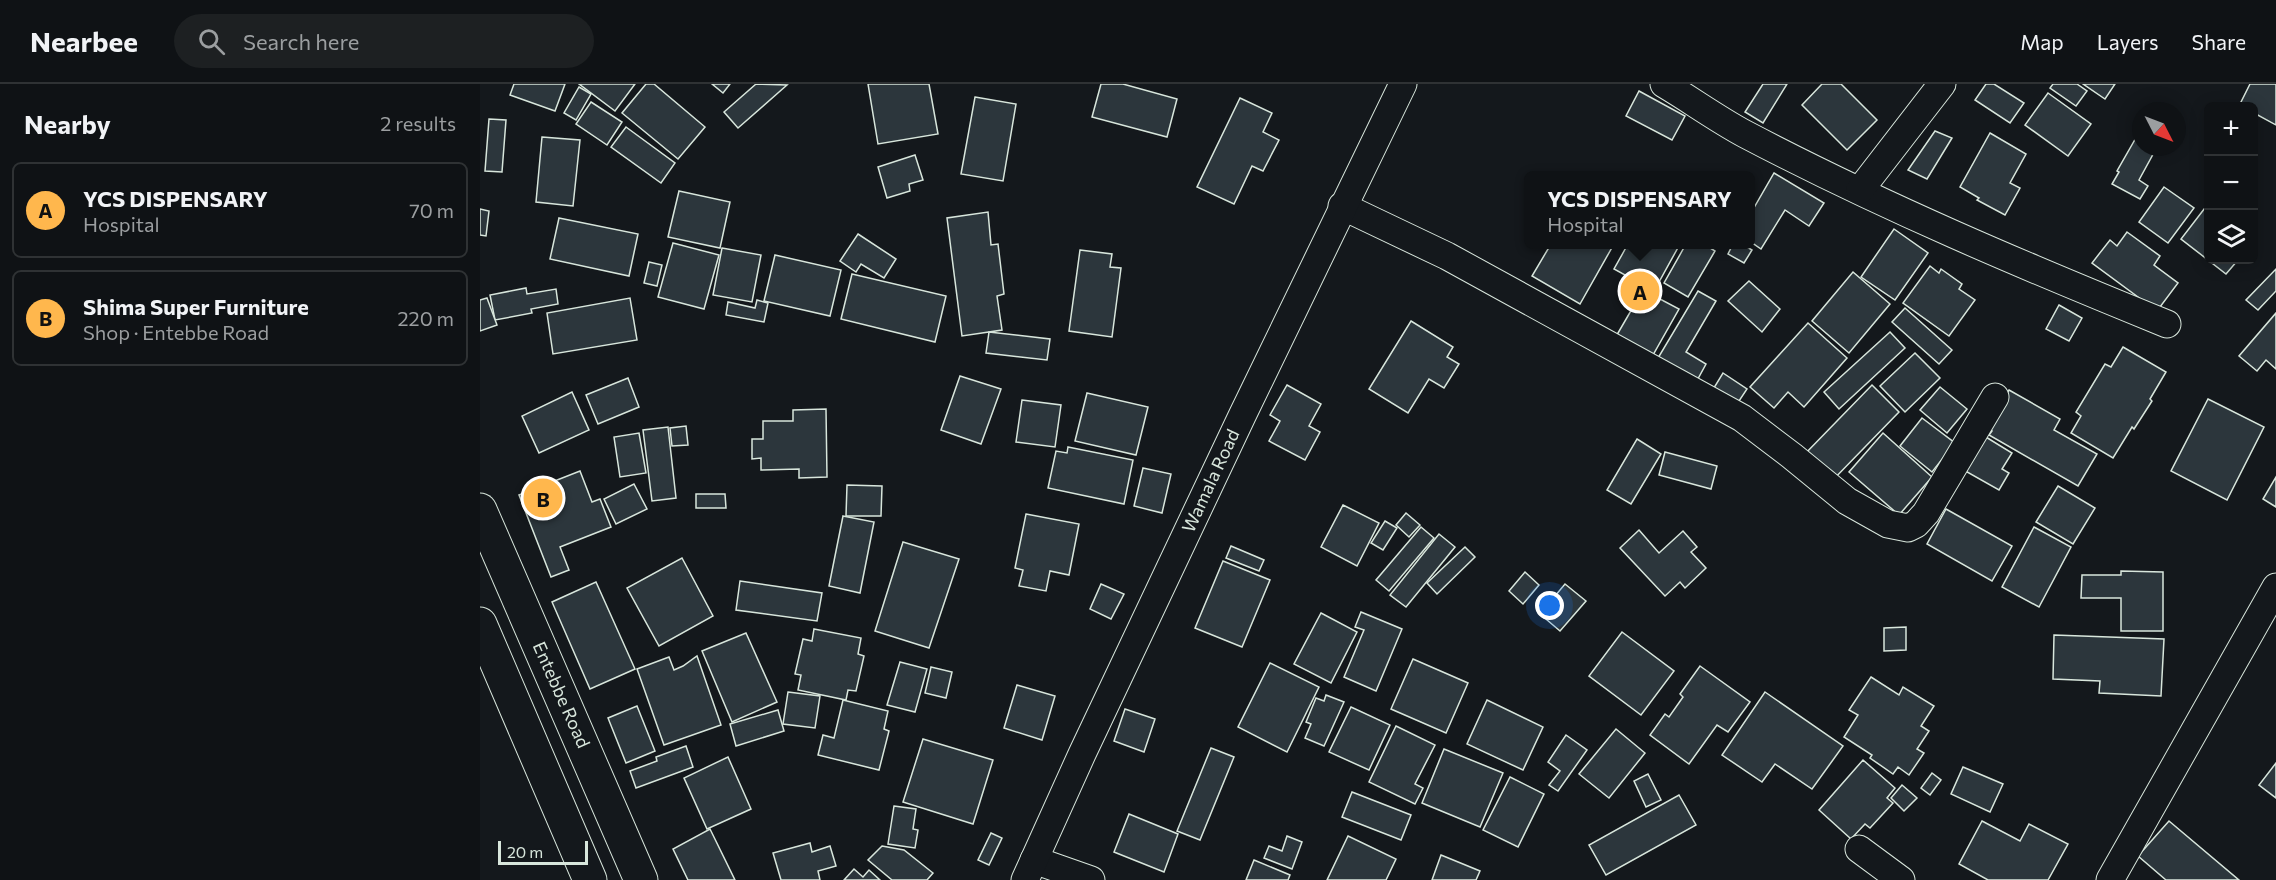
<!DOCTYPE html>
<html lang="en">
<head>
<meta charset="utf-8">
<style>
  :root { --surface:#0f1215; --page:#1d2022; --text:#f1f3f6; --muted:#9b9ea0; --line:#2f3234; --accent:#ffb74d }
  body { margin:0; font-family:Commissioner,sans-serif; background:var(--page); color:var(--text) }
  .controls { position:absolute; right:18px; top:18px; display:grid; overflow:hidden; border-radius:9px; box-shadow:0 3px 15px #0003 }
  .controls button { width:54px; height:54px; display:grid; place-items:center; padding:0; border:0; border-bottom:2px solid var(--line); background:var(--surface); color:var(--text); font:30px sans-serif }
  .compass { position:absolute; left:1652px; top:18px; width:54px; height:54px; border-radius:50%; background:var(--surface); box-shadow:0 3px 15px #0003; rotate:132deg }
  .scale { position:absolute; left:18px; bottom:15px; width:90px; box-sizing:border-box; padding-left:6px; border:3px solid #d8e6dc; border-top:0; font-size:16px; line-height:21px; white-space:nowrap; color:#d8e6dc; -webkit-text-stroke:4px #14181c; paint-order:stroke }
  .you { position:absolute; left:1070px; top:522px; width:21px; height:21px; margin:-15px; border:4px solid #fff; border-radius:50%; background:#1a73e8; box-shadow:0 0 0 9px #1a73e833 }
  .badge { display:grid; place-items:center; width:39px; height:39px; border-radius:50%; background:var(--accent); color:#111; font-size:20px; font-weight:700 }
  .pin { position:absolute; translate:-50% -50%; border:3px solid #fff; box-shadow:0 2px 6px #0006 }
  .popup { position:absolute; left:1044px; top:87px; width:231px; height:78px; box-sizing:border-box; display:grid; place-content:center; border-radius:9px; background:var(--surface); filter:drop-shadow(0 2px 4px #0005); font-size:20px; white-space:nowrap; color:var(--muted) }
  .popup b { font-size:22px; color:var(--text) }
  .popup::after { content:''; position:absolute; left:50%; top:100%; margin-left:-12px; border:12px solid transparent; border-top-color:var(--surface) }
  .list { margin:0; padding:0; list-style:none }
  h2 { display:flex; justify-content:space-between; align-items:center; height:78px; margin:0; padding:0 24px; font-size:26px }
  h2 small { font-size:20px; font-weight:400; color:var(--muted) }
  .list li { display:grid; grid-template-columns:39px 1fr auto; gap:18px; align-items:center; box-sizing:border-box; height:96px; margin:0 12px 12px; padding:0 12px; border:2px solid var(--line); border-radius:9px }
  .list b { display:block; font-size:22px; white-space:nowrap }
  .list p { margin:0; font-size:20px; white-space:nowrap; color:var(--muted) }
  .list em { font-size:20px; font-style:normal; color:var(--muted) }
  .icon { flex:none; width:33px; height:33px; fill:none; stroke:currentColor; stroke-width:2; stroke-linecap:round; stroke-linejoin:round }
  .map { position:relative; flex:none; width:1796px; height:796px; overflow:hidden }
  header { display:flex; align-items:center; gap:36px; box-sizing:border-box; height:84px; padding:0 30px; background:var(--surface); border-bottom:2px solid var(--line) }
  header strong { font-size:28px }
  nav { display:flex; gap:33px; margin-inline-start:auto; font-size:21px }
  .search { width:420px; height:54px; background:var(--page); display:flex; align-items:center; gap:15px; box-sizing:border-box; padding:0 21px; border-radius:33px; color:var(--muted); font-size:22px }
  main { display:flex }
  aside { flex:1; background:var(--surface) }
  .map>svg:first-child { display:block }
  .building { fill:#2c363c; stroke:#d8e6dc; stroke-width:1.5 }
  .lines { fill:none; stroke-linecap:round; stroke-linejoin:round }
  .street-casing { stroke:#d8e6dc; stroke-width:29 }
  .primary-casing { stroke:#d8e6dc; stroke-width:35 }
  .street { stroke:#14181c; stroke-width:27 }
  .primary { stroke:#14181c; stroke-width:33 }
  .labels { text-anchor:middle; stroke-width:4.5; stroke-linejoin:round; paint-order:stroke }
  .street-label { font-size:18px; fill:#d8e6dc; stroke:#14181c }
</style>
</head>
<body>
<header>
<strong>Nearbee</strong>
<div class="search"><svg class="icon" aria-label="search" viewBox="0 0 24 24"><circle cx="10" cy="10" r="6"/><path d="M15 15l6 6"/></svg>Search here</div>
<nav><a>Map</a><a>Layers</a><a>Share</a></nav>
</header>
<main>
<aside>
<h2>Nearby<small>2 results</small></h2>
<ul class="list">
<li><span class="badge">A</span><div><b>YCS DISPENSARY</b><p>Hospital</p></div><em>70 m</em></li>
<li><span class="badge">B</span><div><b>Shima Super Furniture</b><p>Shop · Entebbe Road</p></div><em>220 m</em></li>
</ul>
</aside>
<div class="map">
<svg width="1796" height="796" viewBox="0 0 1796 796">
  <rect width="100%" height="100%" fill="#14181c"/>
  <g class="building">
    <polygon points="34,0 85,0 75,27 30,11"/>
    <polygon points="99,0 155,0 135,27"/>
    <polygon points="166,0 174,0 225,43 198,75 142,29"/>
    <polygon points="232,0 250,0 243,9"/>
    <polygon points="276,0 307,1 258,44 244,28"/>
    <polygon points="388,0 449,0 458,50 398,60"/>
    <polygon points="621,0 643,0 697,15 687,53 612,33"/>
    <polygon points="1283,0 1307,0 1283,39 1265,28"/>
    <polygon points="1342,0 1361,0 1397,36 1367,66 1322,21"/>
    <polygon points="1506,0 1514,0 1544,19 1530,39 1495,16"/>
    <polygon points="1573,0 1597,0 1607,7 1596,22 1570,4"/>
    <polygon points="1603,0 1635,0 1625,15"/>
    <polygon points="1770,0 1796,0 1796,41 1774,29 1774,22 1759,22"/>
    <polygon points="99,3 111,10 96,36 84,29"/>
    <polygon points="1159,7 1205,32 1192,56 1146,32"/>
    <polygon points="1568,9 1611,40 1588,72 1545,41"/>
    <polygon points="495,13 536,20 523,97 481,90"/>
    <polygon points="760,14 792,29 783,48 799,56 783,87 772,82 754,120 717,103"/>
    <polygon points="111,18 142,38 127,61 96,40"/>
    <polygon points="9,35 26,36 22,88 5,87"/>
    <polygon points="146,43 195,79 181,99 131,63"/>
    <polygon points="1661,45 1661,63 1677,63 1659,96 1668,102 1660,115 1632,100 1639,88 1637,87"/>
    <polygon points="1455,47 1472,54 1447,95 1428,86"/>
    <polygon points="1510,49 1546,70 1530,99 1540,104 1525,131 1497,116 1499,114 1480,103"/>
    <polygon points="62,53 100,56 93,122 56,118"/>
    <polygon points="435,71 443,96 429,100 430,107 407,114 398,83"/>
    <polygon points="1294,89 1344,119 1329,142 1305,126 1281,165 1271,158 1271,129"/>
    <polygon points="1684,103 1714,124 1688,159 1659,138"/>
    <polygon points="199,107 250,118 240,164 188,153"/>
    <polygon points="1728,120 1728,176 1758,176 1746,190 1701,155"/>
    <polygon points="0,125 9,127 6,152 0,151"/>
    <polygon points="508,128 511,161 518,160 524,210 517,212 522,246 482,252 467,134"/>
    <polygon points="79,134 158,150 149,192 70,175"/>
    <polygon points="1414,145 1448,169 1415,216 1381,193"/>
    <polygon points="1647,148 1680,172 1674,181 1698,199 1677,227 1612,179 1630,156 1637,162"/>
    <polygon points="378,150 416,175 404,194 381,180 376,188 360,177"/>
    <polygon points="193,159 239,171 224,225 178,213"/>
    <polygon points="1071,160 1134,160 1100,220 1052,192"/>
    <polygon points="1148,160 1200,160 1174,207 1134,185"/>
    <polygon points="1206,160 1224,160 1235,167 1208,213 1184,199"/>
    <polygon points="1253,160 1262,160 1272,166 1264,179 1248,170"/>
    <polygon points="242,164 281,171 272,218 233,211"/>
    <polygon points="600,166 632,170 630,183 641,184 632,253 589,247"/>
    <polygon points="295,171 361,186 350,232 284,217"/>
    <polygon points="169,178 182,181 177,202 164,199"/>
    <polygon points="1450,182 1459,189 1461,185 1482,200 1479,205 1495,216 1469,252 1423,219"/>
    <polygon points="1796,185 1796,207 1778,226 1766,216"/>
    <polygon points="1373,188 1410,220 1369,269 1332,237"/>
    <polygon points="372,190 466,212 455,258 361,235"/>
    <polygon points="1269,197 1300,225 1282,248 1248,217"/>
    <polygon points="46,204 47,210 76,205 78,220 51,225 52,229 15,236 10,211"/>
    <polygon points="1163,206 1199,225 1169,278 1131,261"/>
    <polygon points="1218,207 1236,217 1206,268 1226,280 1214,302 1175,279"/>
    <polygon points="7,214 17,241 0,247 0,216"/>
    <polygon points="150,214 157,256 73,270 67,229"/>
    <polygon points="277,216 288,219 284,238 246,231 248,218 275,224"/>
    <polygon points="1579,221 1602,234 1589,257 1566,245"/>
    <polygon points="1425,224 1472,266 1459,280 1412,238"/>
    <polygon points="1796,229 1796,285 1786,276 1777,287 1759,272"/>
    <polygon points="931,237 973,263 967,273 979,280 964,304 949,295 928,329 889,305"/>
    <polygon points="1328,239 1367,274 1324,323 1308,308 1294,324 1270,303"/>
    <polygon points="509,248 570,255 567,276 506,269"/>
    <polygon points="1410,248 1425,264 1359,325 1344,308"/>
    <polygon points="1643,263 1686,288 1670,315 1672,317 1654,345 1652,343 1633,374 1591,349 1601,332 1596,328 1625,280 1631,283"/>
    <polygon points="1435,269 1460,294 1425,328 1400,302"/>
    <polygon points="1243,289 1267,305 1255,323 1232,307"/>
    <polygon points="480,292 521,305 501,360 461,346"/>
    <polygon points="148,294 159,323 118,340 106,311"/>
    <polygon points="807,301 841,320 829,342 840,348 825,376 789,357 800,337 790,331"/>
    <polygon points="1392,301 1419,328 1349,400 1322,373"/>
    <polygon points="1460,303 1487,325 1467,349 1440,326"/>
    <polygon points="1529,306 1580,335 1574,346 1617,370 1598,402 1509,351 1512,347 1507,344"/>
    <polygon points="92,308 109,346 59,369 42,332"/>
    <polygon points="607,309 668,323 656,371 595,357"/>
    <polygon points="1728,315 1784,343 1747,416 1691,387"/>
    <polygon points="542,316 581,321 575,363 536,358"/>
    <polygon points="346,325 347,393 319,394 319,385 281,386 281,374 272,375 272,355 283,355 283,337 313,337 313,326"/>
    <polygon points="1442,334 1475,359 1452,388 1420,362"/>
    <polygon points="206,342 208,361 192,362 190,344"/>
    <polygon points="188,343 196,414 172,417 163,346"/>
    <polygon points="159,349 166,389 140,393 134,353"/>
    <polygon points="1403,349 1452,393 1419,431 1369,388"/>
    <polygon points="1501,350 1532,369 1522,385 1529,389 1519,406 1480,384"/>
    <polygon points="1157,355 1181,370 1151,420 1127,406"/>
    <polygon points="588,363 653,376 644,420 568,404 576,367 587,369"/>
    <polygon points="1185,368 1237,382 1231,405 1179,391"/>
    <polygon points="663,384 691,390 682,429 654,422"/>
    <polygon points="100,387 112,418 120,415 131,443 80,463 89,486 71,493 39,411"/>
    <polygon points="1796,393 1796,423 1783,415"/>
    <polygon points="154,400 167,425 136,440 124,415"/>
    <polygon points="367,401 402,402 401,432 366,432"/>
    <polygon points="1578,402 1615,424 1593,460 1556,438"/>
    <polygon points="216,410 245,410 246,424 216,424"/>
    <polygon points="863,421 899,439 877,482 841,463"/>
    <polygon points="1466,425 1532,462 1512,497 1447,460"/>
    <polygon points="926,429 940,441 929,453 916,441"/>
    <polygon points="546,430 599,440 589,491 570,487 566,507 539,502 543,486 535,484"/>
    <polygon points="363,432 394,438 380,509 349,502"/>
    <polygon points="905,437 917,444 903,466 891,459"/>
    <polygon points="941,443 954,454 909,507 896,496"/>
    <polygon points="1554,443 1591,463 1559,523 1522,503"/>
    <polygon points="1159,446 1179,469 1203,447 1217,463 1211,468 1226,484 1205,504 1200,498 1185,512 1140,464"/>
    <polygon points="959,450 975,463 926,523 910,511"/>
    <polygon points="423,458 479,475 449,564 395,547"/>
    <polygon points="751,462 784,476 779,487 746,474"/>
    <polygon points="985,463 995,473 957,510 947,499"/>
    <polygon points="202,474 233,532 179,562 147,504"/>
    <polygon points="743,477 790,496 762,563 715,544"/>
    <polygon points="1641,487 1683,488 1683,547 1641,547 1641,514 1601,514 1602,491 1641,491"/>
    <polygon points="1045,488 1059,501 1043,520 1029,507"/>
    <polygon points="260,497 342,509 337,537 256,526"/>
    <polygon points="116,498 155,585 110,605 72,518"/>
    <polygon points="621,500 644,510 631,535 610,525"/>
    <polygon points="1085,500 1106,517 1080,547 1060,530"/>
    <polygon points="881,528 922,545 896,607 864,593 884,546 875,543"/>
    <polygon points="841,529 877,548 851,599 814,580"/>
    <polygon points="1426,543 1426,566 1404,567 1404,544"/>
    <polygon points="334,545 381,554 378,570 384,572 376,607 368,606 366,616 318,606 321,591 315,590 323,555 332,557"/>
    <polygon points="1142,548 1194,587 1161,631 1109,592"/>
    <polygon points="266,549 297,618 252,638 222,567"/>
    <polygon points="1574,551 1684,555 1681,612 1619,609 1620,597 1573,595"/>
    <polygon points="217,572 241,641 184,661 157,585 189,573 194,586 203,582"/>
    <polygon points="933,575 988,599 966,649 911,625"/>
    <polygon points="420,578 447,585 435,628 407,621"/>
    <polygon points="790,579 839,603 807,668 758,643"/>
    <polygon points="1220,582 1270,618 1248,648 1237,641 1209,680 1170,651 1185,630 1189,633 1203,613 1200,610"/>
    <polygon points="451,583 472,588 466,614 445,609"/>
    <polygon points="1391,593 1419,611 1423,603 1454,622 1441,642 1449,647 1437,665 1444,669 1429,691 1418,683 1413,690 1390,674 1392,671 1364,653 1378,631 1369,626"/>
    <polygon points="537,601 575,612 562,656 524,644"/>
    <polygon points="308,608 340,612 335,644 303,640"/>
    <polygon points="1285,608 1363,662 1332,705 1295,680 1282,698 1242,671"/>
    <polygon points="846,611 864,618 844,662 825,654 831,640 826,638 836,614 844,617"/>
    <polygon points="363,616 408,627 404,645 409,647 399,686 338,671 343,651 354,654"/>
    <polygon points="1007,616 1063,643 1043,686 987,660"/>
    <polygon points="157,622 175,667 146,679 128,634"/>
    <polygon points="871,623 910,641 889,686 849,668"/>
    <polygon points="645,625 675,635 664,668 634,657"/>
    <polygon points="298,626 304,647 256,662 250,640"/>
    <polygon points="916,642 955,661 935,700 943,704 935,720 889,698"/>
    <polygon points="1136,645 1165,669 1129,714 1099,690"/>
    <polygon points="1086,651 1107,666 1078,707 1069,701 1080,687 1068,678"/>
    <polygon points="443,655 513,676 493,740 423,718"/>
    <polygon points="206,662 213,683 156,704 150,687 177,677 176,673"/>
    <polygon points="731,664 754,673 720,756 697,747"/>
    <polygon points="964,665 1023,689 1000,743 942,719"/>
    <polygon points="248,673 271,725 227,745 204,694"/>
    <polygon points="1383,676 1415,704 1407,714 1413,719 1390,744 1385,740 1371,755 1339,726"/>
    <polygon points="1796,679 1796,714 1779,701"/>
    <polygon points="1483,683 1523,700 1510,728 1471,710"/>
    <polygon points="1452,689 1461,696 1450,711 1441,704"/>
    <polygon points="1168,690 1181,716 1166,723 1154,697"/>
    <polygon points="1030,693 1064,710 1038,763 1003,746"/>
    <polygon points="1422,701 1437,714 1424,727 1411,714"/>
    <polygon points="872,708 931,731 921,756 862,733"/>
    <polygon points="1199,711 1216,741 1126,791 1109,761"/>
    <polygon points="414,722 436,725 433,745 438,746 435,764 408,760"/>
    <polygon points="649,730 698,750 684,788 634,768"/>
    <polygon points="1502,737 1540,757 1549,740 1588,760 1568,796 1508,796 1479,780"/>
    <polygon points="1689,737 1759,796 1686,796 1658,772"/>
    <polygon points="230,745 255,796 208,796 193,765"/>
    <polygon points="511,749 522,754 509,781 498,776"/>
    <polygon points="807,752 822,758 812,785 784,774 789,762 802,767"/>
    <polygon points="868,752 916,775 906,796 847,796"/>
    <polygon points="330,759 332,768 350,762 356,782 338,787 340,796 301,796 293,769"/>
    <polygon points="402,762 424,766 453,789 447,796 412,796 388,776"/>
    <polygon points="961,771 1000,787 996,796 952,796"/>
    <polygon points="774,776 810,791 808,796 766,796"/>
    <polygon points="374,785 383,793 389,786 400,796 364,796"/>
  </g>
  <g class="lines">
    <defs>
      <g id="street">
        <path d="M1184,0C1211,16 1237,35 1265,50C1402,122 1544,182 1687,240"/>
        <polyline points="1380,106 1462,0"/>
        <polyline points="862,122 967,172 1262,334 1312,372 1367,417 1408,440 1428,444 1436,440 1446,429 1515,313"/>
        <polyline points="1379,765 1421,796"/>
        <polyline points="554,776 611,796"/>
        <polyline points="545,796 602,670 762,332 923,0"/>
        <polyline points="1630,796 1796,503"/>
      </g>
      <g id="primary">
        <polyline points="0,426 161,796"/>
        <polyline points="0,540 110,796"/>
      </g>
    </defs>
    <use href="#street" class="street-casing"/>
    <use href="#primary" class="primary-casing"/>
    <use href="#street" class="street"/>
    <use href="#primary" class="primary"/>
  </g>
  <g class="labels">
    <g class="street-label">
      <text transform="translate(731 397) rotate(-65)" y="6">Wamala Road</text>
      <text transform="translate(81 611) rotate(66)" y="6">Entebbe Road</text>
    </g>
  </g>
</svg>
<div class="controls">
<button>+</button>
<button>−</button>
<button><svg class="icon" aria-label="layers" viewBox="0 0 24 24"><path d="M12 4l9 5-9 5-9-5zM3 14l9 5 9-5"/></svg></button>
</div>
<svg class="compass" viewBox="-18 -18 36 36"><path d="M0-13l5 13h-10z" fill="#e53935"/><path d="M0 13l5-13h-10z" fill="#9b9ea0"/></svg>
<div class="scale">20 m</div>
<div class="you"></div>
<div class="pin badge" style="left:1160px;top:207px">A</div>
<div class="popup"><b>YCS DISPENSARY</b>Hospital</div>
<div class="pin badge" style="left:63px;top:414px">B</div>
</div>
</main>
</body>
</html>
